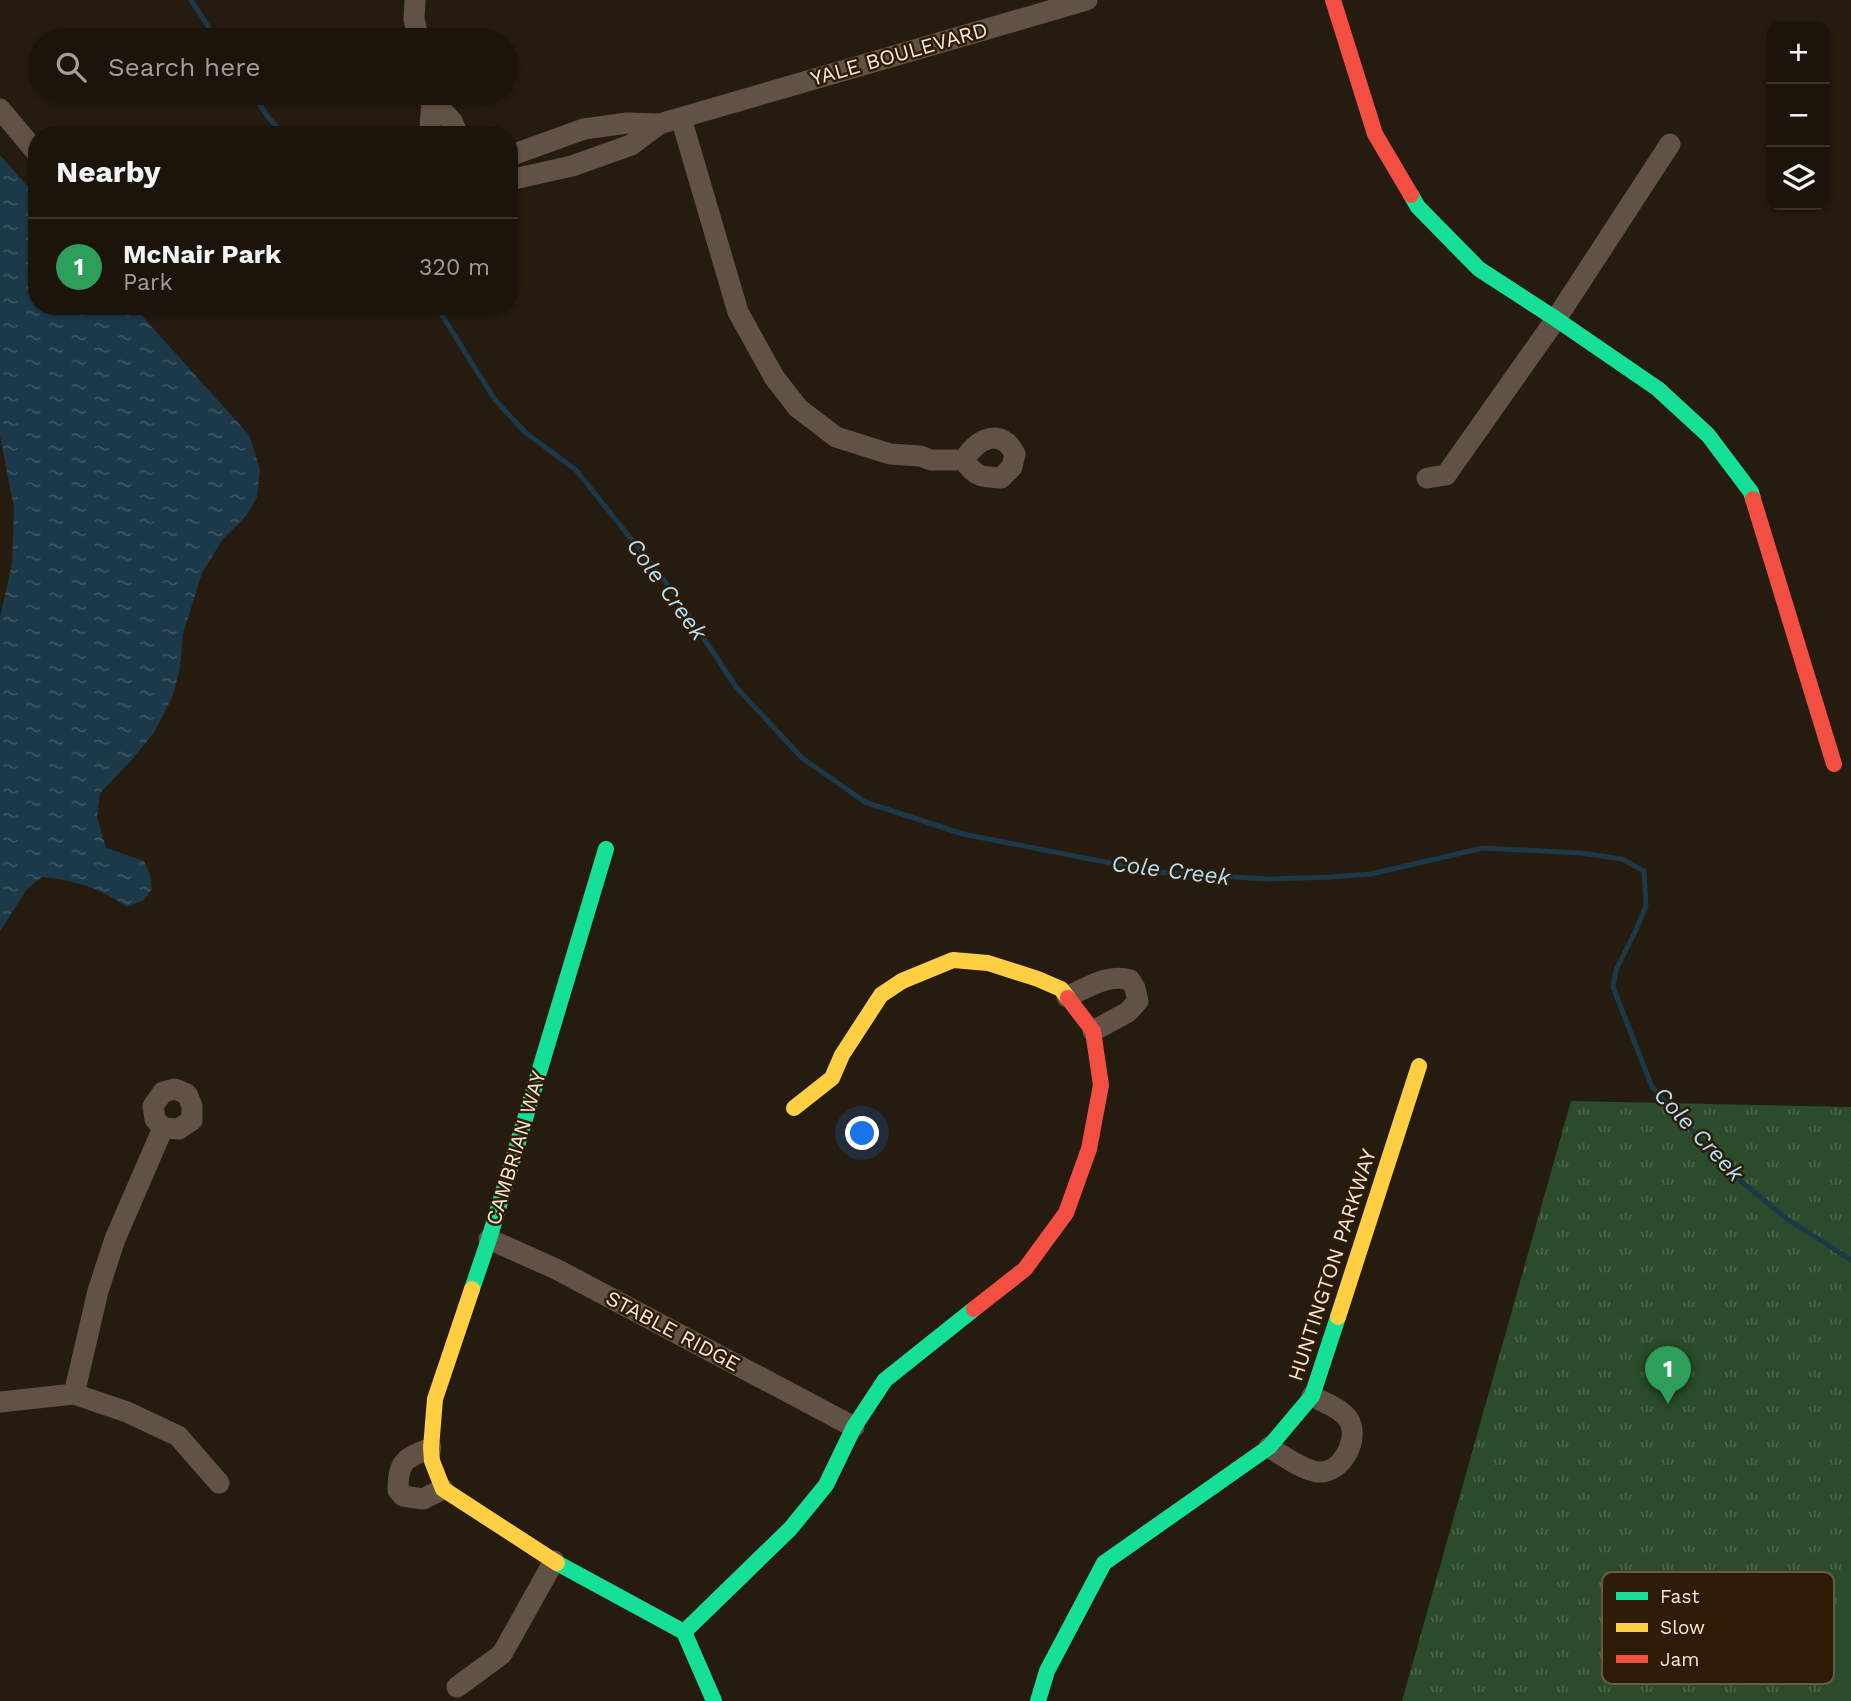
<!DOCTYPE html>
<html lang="en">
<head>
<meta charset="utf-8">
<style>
  :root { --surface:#1c140b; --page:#292119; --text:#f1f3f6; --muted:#a09e9d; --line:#3a332c; --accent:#ada093 }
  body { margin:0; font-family:"Work Sans",sans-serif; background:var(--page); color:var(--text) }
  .controls { position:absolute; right:21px; top:21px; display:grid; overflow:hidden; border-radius:14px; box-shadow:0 2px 5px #0004 }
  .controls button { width:63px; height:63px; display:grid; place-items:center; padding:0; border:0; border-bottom:2px solid var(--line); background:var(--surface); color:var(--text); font:35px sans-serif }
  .you { position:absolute; left:863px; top:1134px; width:24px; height:24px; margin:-18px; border:5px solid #fff; border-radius:50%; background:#1a73e8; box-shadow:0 0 0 10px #1a73e833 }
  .badge { display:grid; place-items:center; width:46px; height:46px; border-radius:50%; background:var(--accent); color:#fff; font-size:23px; font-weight:700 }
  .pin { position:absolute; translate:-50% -58px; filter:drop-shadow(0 2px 4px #0008) }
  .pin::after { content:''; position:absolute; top:37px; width:24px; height:21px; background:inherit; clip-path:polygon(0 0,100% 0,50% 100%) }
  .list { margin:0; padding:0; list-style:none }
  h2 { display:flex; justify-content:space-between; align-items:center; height:91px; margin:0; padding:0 28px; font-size:30px }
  h2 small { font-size:23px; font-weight:400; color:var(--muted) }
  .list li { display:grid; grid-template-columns:46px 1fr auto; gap:21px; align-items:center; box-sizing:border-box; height:98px; padding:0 28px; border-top:2px solid var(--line) }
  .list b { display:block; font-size:26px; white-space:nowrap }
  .list p { margin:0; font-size:23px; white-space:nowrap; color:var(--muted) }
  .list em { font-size:23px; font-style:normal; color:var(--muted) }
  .icon { flex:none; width:38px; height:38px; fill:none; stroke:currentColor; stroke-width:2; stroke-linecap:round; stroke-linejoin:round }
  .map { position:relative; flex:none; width:1851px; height:1701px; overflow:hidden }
  .search { position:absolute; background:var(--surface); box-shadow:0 2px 5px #0004; left:28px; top:28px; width:490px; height:77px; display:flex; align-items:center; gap:18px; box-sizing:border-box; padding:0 24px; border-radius:38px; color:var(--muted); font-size:26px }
  .panel { position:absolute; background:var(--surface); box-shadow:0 2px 5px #0004; left:28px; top:126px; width:490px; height:189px; border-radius:28px }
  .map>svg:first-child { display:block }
  .grass { fill:url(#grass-tufts) }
  .garden { fill:#2a4c2a }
  .water { fill:url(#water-ripples) }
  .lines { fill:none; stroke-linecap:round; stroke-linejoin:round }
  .stream { stroke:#1b3949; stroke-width:5 }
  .street { stroke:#625245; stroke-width:21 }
  .fast { stroke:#16e098; stroke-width:16 }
  .slow { stroke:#ffcf43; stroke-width:16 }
  .jam { stroke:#f24e42; stroke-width:16 }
  .labels { text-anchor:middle; stroke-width:5; stroke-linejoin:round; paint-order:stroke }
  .street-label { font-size:21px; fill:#f5e8da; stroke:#2f1c06 }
  .water-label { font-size:23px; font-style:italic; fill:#b0dffc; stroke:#2f1c06 }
  .key { fill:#2f1c06; stroke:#6a5946; stroke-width:2 }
  .key-label { font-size:19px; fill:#f5e8da }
</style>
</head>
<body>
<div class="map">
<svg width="1851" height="1701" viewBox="0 0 1851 1701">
  <defs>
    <pattern id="grass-tufts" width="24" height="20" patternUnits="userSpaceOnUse" patternTransform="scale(1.75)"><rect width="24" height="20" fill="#2a4c2a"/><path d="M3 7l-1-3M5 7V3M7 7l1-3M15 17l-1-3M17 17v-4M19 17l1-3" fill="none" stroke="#4a6648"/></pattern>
    <pattern id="water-ripples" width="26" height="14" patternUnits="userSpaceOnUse" patternTransform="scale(1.75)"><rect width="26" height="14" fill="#1b3949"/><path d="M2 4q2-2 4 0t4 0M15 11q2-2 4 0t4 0" fill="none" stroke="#3d5663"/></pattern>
  </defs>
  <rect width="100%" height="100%" fill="#261b0f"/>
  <polygon class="grass" points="1571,1101 1851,1107 1851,1701 1402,1701"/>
  <path class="garden" d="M1851,1593V1691L1841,1690L1825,1676C1818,1637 1813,1616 1851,1593Z"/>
  <path class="water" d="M0,155L37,197V306H133L249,435L260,469L257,497L246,516L223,539L202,573L183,634L180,668L172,698L153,734L129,763L100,793L97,817L106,848L144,861L150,874L152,889L144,900L127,907C101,888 73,880 42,877L27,889L0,931V617L12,564L14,508L0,436Z"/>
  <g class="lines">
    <g class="stream">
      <polyline points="191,0 217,40"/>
      <polyline points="252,93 268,117 284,135"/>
      <polyline points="436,306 495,400 526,433 576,470 672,590 736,687 802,758 865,802 963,834 1156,872 1267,879 1330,877 1371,874 1483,848 1581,853 1622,859 1644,871 1646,906 1635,932 1616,970 1613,987 1652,1087 1731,1173 1787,1219 1851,1260"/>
    </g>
    <g class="street">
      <polyline points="415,0 414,19 419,40"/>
      <path d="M431,93C434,107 428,120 431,135"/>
      <polyline points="432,100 452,121 458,135"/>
      <polyline points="0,109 37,153"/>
      <path d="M681,118L738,312L774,377L798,408L836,437L890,454L920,456L931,460H964C975,477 982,477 1001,478L1012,467L1015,454C1001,426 977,439 964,460"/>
      <polyline points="509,156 584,129 627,123 659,124 1087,0"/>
      <polyline points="509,180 572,166 631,145 659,124"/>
      <polyline points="1427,478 1446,475 1556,319 1670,144"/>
      <path d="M1067,997C1087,988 1108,973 1130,980L1135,988L1138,1001L1128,1012L1093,1031"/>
      <polyline points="489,1239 556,1269 854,1427"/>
      <polyline points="74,1394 98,1291 115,1239 163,1128 179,1129 192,1120 192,1106 187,1094 175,1089 163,1092 153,1106 155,1119 163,1128"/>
      <polyline points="0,1402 74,1394 127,1412 178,1436 219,1483"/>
      <path d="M1269,1447C1282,1455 1302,1470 1318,1472C1340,1474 1357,1444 1351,1425C1347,1410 1324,1403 1312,1396"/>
      <path d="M431,1448C405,1458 398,1461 398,1490L403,1496L423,1499L443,1489"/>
      <polyline points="457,1687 502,1654 554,1561"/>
    </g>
    <g class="fast">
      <polyline points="1411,195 1418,207 1479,269 1556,319 1658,389 1708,435 1751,492 1753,499"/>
      <polyline points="472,1289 489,1239 606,849"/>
      <polyline points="557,1563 684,1632 714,1701"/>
      <polyline points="684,1632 790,1529 826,1485 854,1427 885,1380 974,1309"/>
      <polyline points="1038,1701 1047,1671 1104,1563 1269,1447 1312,1396 1338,1317"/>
    </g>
    <g class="slow">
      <polyline points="794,1108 832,1078 842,1055 881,995 902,981 953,960 988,963 1038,979 1061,989 1068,998"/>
      <polyline points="472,1289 435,1399 431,1448 432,1461 443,1489 557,1563"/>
      <polyline points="1338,1317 1419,1066"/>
    </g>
    <g class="jam">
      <polyline points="1333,0 1375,134 1411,195"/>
      <polyline points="1753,499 1834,764"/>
      <polyline points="974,1309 1025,1269 1066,1213 1089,1149 1101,1085 1093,1031 1068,998"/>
    </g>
  </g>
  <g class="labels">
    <g class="street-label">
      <text transform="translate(899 54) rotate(-16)" y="7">YALE BOULEVARD</text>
      <text transform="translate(516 1148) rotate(-73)" y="7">CAMBRIAN WAY</text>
      <text transform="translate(1332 1265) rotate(-72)" y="7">HUNTINGTON PARKWAY</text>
      <text transform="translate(673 1331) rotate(28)" y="7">STABLE RIDGE</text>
    </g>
    <g class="water-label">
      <text transform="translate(667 589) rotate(54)" y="8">Cole Creek</text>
      <text transform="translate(1171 870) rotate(7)" y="8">Cole Creek</text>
      <text transform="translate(1699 1134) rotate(47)" y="8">Cole Creek</text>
    </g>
  </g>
  <rect x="1602" y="1572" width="232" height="112" rx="10" class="key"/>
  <rect x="1616" y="1592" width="32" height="8" fill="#16e098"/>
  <rect x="1616" y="1623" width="32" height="9" fill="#ffcf43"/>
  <rect x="1616" y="1655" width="32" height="8" fill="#f24e42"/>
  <g class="key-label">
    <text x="1660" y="1603">Fast</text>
    <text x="1660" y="1634">Slow</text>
    <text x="1660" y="1666">Jam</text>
  </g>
</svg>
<div class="controls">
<button>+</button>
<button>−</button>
<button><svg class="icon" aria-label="layers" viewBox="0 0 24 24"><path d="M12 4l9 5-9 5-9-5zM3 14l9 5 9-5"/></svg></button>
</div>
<div class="you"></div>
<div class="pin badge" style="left:1668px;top:1404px;background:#2e9e5b">1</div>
<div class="search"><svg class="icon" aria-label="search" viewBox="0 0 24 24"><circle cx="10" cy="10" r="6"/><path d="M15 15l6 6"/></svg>Search here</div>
<section class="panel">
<h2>Nearby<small></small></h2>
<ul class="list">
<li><span class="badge" style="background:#2e9e5b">1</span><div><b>McNair Park</b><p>Park</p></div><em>320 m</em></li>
</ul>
</section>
</div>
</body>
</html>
